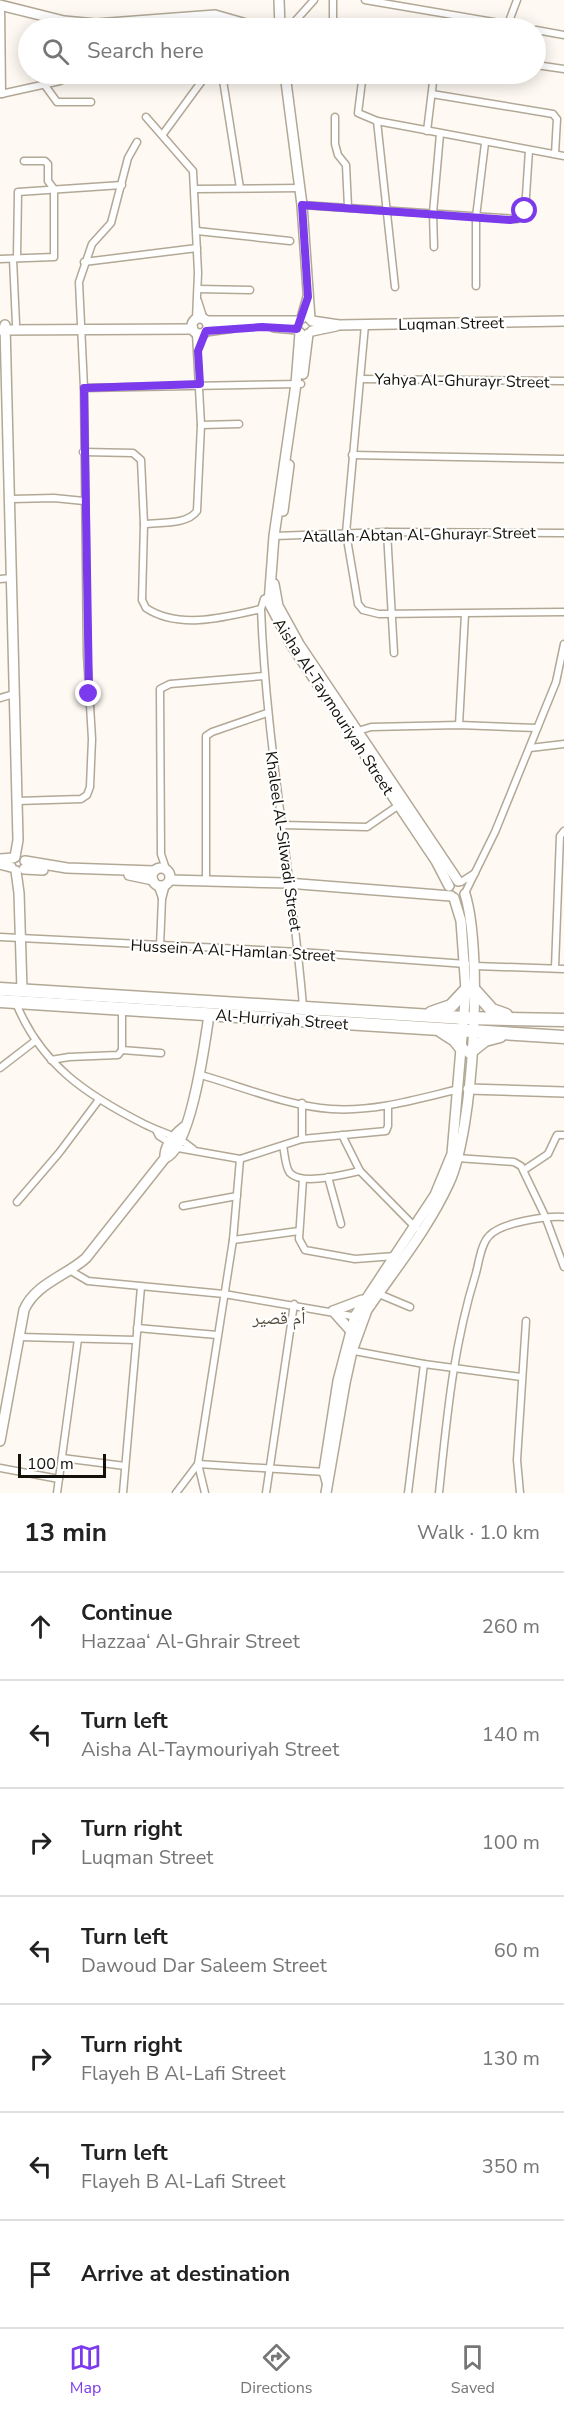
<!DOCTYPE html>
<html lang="en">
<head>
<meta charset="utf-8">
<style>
  :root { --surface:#fff; --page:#f2f2f2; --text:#222; --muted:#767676; --line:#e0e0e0; --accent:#7c3aed }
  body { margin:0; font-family:"Nunito Sans","Noto Naskh Arabic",sans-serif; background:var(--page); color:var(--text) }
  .scale { position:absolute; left:18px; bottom:15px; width:88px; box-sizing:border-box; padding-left:6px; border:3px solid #14110a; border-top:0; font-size:16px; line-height:21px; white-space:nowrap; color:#14110a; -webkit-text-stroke:4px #fff; paint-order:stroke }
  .stop { position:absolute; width:18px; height:18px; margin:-14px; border:4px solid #7c3aed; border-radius:50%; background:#fff }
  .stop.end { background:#7c3aed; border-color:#fff; box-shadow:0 2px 6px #0008 }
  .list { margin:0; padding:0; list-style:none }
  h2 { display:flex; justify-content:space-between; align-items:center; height:78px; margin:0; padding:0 24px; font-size:26px }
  h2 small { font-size:20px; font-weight:400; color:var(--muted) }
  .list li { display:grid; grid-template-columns:39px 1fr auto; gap:18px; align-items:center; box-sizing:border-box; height:108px; padding:0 24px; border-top:2px solid var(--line) }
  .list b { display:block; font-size:22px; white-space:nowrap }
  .list p { margin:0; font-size:20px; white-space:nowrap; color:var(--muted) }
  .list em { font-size:20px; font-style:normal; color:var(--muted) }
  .icon { flex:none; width:33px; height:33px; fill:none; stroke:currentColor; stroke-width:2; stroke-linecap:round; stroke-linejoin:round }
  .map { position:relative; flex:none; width:564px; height:1493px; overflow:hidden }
  .search { position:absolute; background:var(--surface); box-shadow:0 3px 15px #0003; left:18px; right:18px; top:18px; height:66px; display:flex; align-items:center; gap:15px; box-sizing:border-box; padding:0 21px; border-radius:33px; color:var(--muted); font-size:22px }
  .sheet { height:834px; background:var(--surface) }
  nav { display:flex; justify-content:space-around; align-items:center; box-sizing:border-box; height:84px; border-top:2px solid var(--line); background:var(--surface); font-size:16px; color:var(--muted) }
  nav a { display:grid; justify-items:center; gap:3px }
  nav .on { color:var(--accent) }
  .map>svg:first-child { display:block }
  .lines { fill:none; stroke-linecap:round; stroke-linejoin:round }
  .street-casing { stroke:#b2a896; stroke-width:9 }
  .secondary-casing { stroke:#b2a896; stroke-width:12 }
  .highway-casing { stroke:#b2a896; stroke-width:15 }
  .street { stroke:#fff; stroke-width:6 }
  .secondary { stroke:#fff; stroke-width:9 }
  .highway { stroke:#fff; stroke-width:12 }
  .route { stroke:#7c3aed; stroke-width:8 }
  .labels { text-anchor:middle; stroke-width:4.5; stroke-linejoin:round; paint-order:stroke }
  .street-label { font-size:16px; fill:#14110a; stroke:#fff }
  .neighbourhood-label { font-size:18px; fill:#534a3a; stroke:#fff }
</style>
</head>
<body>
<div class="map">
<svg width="564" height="1493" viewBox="0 0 564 1493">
  <rect width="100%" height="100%" fill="#fef9f2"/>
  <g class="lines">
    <defs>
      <g id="street">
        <polyline points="365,0 529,28"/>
        <polyline points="1,6 2,94"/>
        <polyline points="508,24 517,0"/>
        <polyline points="289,28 314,0"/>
        <polyline points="333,28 333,0"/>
        <polyline points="536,30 564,35"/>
        <polyline points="536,65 564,69"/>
        <polyline points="222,74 240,188"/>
        <polyline points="362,81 358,113 377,121 564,156"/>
        <polyline points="44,84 57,102 91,102"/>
        <polyline points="1,94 60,81 76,74"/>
        <polyline points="432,94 553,114 557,119 555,154"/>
        <polyline points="146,117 193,171 198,273 196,320"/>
        <polyline points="335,117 335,144 338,155 346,165 348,207"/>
        <polyline points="377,121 395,287"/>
        <polyline points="427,131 434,74"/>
        <polyline points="163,134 207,74"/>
        <polyline points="195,189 300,188"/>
        <polyline points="302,205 517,219 525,211 529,150"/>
        <polyline points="197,231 290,241"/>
        <polyline points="434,247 433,213 440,134"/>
        <polyline points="17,258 18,192 122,185"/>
        <polyline points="0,259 54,257 54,189 48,181 48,164 45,161 24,161"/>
        <polyline points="13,259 16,324"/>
        <polyline points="84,262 197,248"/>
        <polyline points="476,286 476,217 485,143"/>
        <polyline points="198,289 250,290"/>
        <polyline points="198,301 204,320"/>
        <polyline points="365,325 346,533 358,604 363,610 379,614 564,612"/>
        <polyline points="361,379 564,381"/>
        <polyline points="84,388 301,384"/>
        <polyline points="201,425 239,424"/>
        <path d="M83,452L133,453L141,460L144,524L142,600L146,608C179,630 226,617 261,609"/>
        <polyline points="352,455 564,459"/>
        <polyline points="12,499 54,498 84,501"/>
        <path d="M144,524C160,522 187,525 197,511L201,425L196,333"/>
        <polyline points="387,532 394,653"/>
        <polyline points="274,536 387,532 564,533"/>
        <polyline points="0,579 12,578"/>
        <path d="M271,596L264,599L261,609C266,743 292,874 303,1006"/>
        <polyline points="0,698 14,694"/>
        <polyline points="459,725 465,614"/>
        <polyline points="358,731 371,727 459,725 537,728"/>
        <polyline points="530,748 564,744"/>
        <polyline points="17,801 81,799 87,795 90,787 92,739 87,655 84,388 79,282 92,244 111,223 128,158 137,142"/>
        <polyline points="282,825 367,827 399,805"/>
        <polyline points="166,869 161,854 160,689 170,684 264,676"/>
        <polyline points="206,881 206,736 212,732 267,713"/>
        <polyline points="461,882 475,873"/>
        <polyline points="157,884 162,898"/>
        <polyline points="466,891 495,832 556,682 564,644"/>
        <polyline points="0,937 300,952 466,964"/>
        <polyline points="160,946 162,899 166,884"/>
        <polyline points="475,966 564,969"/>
        <polyline points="555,968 560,836 564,831"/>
        <path d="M16,1003C41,1065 87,1095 144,1124C162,1133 177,1135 193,1149"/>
        <polyline points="122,1009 122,1050 161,1053"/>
        <polyline points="51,1060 69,1057 118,1055 122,1050"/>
        <polyline points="0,1068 35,1041"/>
        <path d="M201,1075C243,1087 288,1106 331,1109C375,1112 417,1099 459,1089"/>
        <polyline points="156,1130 159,1136 178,1148 240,1159 302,1139 386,1131 388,1126 388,1106"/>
        <polyline points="342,1135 360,1171 416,1228"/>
        <polyline points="302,1139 302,1103"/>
        <path d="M283,1146C285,1154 285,1167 290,1173C302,1186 345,1174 360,1171"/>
        <polyline points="457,1158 514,1162 521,1166 545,1216 564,1267"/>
        <polyline points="524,1170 548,1154 557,1135 564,1135"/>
        <polyline points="328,1177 341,1224"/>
        <polyline points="303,1179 299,1239 305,1250 355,1259 395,1256"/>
        <polyline points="17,1202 59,1153 98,1101"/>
        <polyline points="183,1206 237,1196"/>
        <polyline points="233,1240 299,1231"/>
        <polyline points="71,1271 88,1281 224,1294 358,1317"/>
        <polyline points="379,1294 410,1307"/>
        <polyline points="137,1328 217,1335"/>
        <polyline points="19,1337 136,1340"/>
        <polyline points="349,1350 424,1364 521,1377"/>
        <polyline points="62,1458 125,1466"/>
        <polyline points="0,1468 59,1479"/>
        <polyline points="57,1493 78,1339"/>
        <polyline points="123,1493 141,1287"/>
        <polyline points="176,1493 198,1464 325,1472"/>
        <polyline points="205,1493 198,1464 233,1240 240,1159"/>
        <polyline points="266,1493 294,1304"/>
        <polyline points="408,1493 424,1364"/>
        <path d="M439,1493C447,1416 453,1347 476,1273C479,1262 481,1243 490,1235C503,1222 546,1216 564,1217"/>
        <polyline points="520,1493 517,1460 526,1321"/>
      </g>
      <g id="secondary">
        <polyline points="279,0 280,28"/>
        <polyline points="0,5 64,21 96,24 215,15 260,28"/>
        <polyline points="285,74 302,205 310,319"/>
        <polyline points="302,318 308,297"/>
        <circle cx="200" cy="326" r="8"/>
        <polyline points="206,321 298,321"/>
        <polyline points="312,321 339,325 564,321"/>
        <polyline points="5,325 17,801 18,840 15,857"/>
        <polyline points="274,327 297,329"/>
        <polyline points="0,330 193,329"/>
        <polyline points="206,331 234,327"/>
        <polyline points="312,331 336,326"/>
        <polyline points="300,333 296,384 274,536 269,603 292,646 436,861 449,886"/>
        <polyline points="303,374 308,334"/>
        <polyline points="283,511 289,465"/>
        <polyline points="274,584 278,606 299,644 458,881"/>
        <polyline points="0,859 13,858"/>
        <polyline points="25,861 67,868 154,871"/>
        <polyline points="0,864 11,867"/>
        <circle cx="161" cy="877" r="9"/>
        <polyline points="24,869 43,870"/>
        <polyline points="16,871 19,893 22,990"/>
        <polyline points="129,875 153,880"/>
        <polyline points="170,880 287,883 451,896"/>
        <polyline points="468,1089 564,1092"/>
        <path d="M165,1158C164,1145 174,1135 184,1127"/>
        <polyline points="333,1311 362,1300"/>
        <polyline points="333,1311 350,1330"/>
        <path d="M0,1441L24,1310C35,1284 66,1276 86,1258L165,1158C191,1149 205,1042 209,1015"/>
        <polyline points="327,1482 324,1471 338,1381 355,1316 435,1195 452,1154 466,990 461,921 454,898"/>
        <path d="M326,1493L345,1383L352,1351L367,1310C395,1269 428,1229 449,1183C474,1129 483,952 465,894"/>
      </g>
      <g id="highway">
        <polyline points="0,989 464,1018 564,1020"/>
        <polyline points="475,991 492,1010 506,1015"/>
        <polyline points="0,1001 564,1037"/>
        <polyline points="431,1013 451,1006 466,990"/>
        <polyline points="441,1031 455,1040 462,1049"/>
        <polyline points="470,1052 485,1040 500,1036"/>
      </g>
    </defs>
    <use href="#street" class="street-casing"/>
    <use href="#secondary" class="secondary-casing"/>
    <use href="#highway" class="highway-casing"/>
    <use href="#street" class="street"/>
    <use href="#secondary" class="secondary"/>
    <use href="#highway" class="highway"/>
  </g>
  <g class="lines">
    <polyline class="route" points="89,694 84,388 200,384 198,351 206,331 262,327 297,329 308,297 302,205 510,220 521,218 525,211"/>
  </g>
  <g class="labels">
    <g class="street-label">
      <text transform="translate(451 323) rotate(-1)" y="6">Luqman Street</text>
      <text transform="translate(462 380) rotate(1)" y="6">Yahya Al-Ghurayr Street</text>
      <text transform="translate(419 534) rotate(-1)" y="6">Atallah Abtan Al-Ghurayr Street</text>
      <text transform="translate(334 706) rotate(57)" y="6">Aisha Al-Taymouriyah Street</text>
      <text transform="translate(284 841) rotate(82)" y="6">Khaleel Al-Silwadi Street</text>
      <text transform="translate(233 950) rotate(3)" y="6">Hussein A Al-Hamlan Street</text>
      <text transform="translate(282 1019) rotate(4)" y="6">Al-Hurriyah Street</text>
    </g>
    <g class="neighbourhood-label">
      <text x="279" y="1324">أم قصير</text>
    </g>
  </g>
</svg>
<div class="scale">100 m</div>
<div class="stop" style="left:525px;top:211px"></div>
<div class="stop end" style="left:89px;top:694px"></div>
<div class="search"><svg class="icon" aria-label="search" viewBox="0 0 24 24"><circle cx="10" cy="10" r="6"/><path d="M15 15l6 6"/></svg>Search here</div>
</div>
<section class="sheet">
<h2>13 min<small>Walk · 1.0 km</small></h2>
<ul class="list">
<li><svg class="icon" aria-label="ahead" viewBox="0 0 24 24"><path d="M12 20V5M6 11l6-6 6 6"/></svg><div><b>Continue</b><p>Hazzaa‘ Al-Ghrair Street</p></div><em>260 m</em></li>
<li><svg class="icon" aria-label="left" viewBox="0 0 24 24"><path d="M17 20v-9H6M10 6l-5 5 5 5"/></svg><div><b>Turn left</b><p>Aisha Al-Taymouriyah Street</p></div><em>140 m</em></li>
<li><svg class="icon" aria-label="right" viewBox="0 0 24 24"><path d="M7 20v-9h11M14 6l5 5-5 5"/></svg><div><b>Turn right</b><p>Luqman Street</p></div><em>100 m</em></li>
<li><svg class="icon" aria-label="left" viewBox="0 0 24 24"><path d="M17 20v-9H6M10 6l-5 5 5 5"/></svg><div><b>Turn left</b><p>Dawoud Dar Saleem Street</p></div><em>60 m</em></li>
<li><svg class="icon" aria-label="right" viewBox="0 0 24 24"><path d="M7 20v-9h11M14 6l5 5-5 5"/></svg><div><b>Turn right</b><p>Flayeh B Al-Lafi Street</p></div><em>130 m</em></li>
<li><svg class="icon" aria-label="left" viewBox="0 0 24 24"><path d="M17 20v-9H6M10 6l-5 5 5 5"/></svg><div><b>Turn left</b><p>Flayeh B Al-Lafi Street</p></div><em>350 m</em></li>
<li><svg class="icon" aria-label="arrive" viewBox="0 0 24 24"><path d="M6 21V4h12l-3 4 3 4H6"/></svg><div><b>Arrive at destination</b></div></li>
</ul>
</section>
<nav>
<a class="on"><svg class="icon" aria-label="map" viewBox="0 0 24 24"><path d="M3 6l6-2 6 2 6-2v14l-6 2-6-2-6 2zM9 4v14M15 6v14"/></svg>Map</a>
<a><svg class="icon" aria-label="directions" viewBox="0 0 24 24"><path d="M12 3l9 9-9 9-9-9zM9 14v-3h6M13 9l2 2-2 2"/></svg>Directions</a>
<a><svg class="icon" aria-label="saved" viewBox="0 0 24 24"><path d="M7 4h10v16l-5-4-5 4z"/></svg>Saved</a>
</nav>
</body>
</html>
